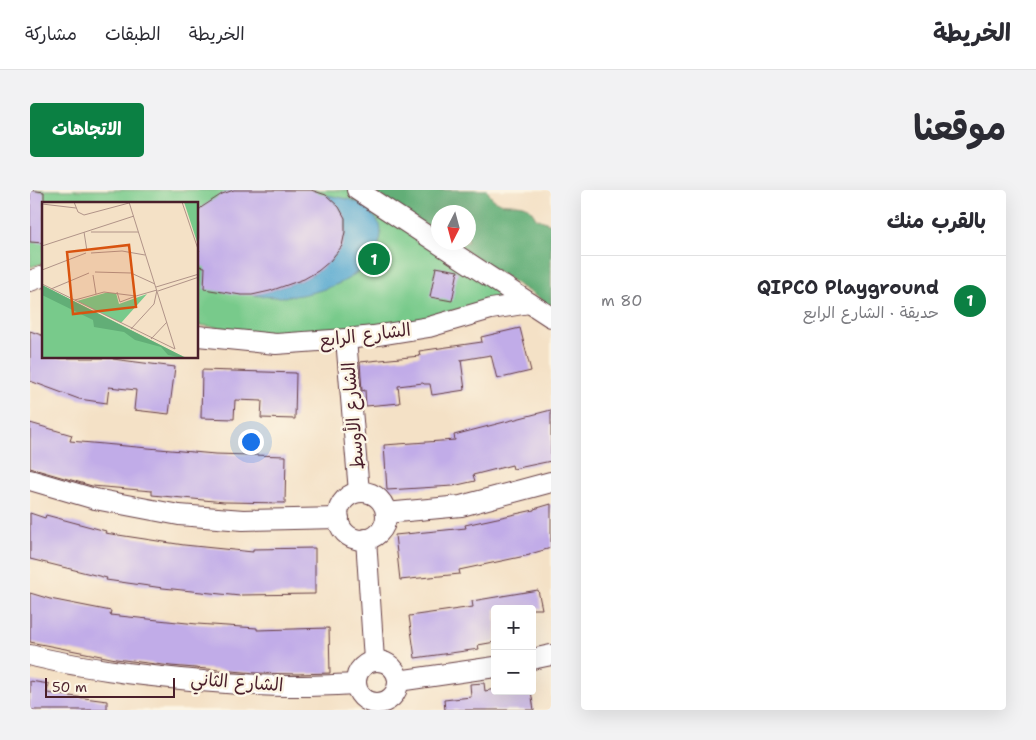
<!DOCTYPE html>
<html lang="ar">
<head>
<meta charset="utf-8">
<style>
  :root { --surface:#fff; --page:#f2f2f3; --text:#2b2b33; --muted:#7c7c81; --line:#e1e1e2; --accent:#0b8043 }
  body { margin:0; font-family:"Shantell Sans","Playpen Sans Arabic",sans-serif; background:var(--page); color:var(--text); direction:rtl }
  .controls { position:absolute; right:15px; bottom:15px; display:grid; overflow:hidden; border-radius:5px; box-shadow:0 5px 20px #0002 }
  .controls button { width:45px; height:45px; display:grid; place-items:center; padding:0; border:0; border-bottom:1px solid var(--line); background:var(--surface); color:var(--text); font:25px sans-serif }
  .compass { position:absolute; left:401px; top:15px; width:45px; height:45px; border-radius:50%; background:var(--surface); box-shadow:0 5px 20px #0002; rotate:186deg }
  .scale { position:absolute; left:15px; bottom:12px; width:130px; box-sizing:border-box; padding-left:5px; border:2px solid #4a1f2b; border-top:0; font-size:14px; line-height:18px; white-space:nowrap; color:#4a1f2b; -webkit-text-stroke:4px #fcf5e5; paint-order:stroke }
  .you { position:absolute; left:220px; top:251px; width:18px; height:18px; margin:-12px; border:4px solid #fff; border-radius:50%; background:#1a73e8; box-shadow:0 0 0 8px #1a73e833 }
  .badge { display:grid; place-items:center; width:32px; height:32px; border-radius:50%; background:var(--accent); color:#fff; font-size:16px; font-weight:700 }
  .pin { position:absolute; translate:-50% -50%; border:2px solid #fff; box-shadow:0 1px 5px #0006 }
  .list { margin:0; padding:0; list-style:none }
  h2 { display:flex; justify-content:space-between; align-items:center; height:65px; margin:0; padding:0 20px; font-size:21px }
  h2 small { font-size:16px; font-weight:400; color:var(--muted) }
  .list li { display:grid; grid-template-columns:32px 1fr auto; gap:15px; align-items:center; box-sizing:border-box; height:90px; padding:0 20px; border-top:1px solid var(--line) }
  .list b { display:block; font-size:19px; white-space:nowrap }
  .list p { margin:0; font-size:16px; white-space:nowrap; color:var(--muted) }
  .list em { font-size:16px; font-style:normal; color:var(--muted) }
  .map { position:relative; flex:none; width:521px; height:520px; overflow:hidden; direction:ltr; border-radius:5px }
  header { display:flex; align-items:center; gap:30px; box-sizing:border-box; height:70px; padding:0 25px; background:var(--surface); border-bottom:1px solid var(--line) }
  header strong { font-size:24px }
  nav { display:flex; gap:28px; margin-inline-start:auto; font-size:18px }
  .intro { display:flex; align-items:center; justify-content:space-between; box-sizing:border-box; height:120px; padding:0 30px }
  h1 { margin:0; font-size:35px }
  .button { padding:12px 22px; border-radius:5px; background:var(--accent); color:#fff; font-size:18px; font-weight:700 }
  main { display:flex; gap:30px; padding:0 30px }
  aside { flex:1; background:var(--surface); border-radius:5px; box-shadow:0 5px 20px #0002 }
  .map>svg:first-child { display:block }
  .green { fill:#78ca8b; stroke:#61745b }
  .forest { fill:#62ae77; stroke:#566651 }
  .water { fill:#54a8d0; stroke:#4f647e }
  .building { fill:#c1ace8 }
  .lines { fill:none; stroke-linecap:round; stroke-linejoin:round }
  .minor-casing { stroke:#643c42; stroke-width:22 }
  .minor { stroke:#fff; stroke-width:20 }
  .labels { text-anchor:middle; stroke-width:5; stroke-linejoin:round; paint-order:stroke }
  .street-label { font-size:18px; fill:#4a1f2b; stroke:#fcf5e5 }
  .inset-road { fill:none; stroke:#b09388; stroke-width:1 }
  .view { fill:#d8530f; fill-opacity:0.15; stroke:#d8530f; stroke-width:2.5 }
  .inset-edge { fill:none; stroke:#4a1f2b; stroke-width:2.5 }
</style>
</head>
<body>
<header>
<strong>الخريطة</strong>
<nav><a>الخريطة</a><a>الطبقات</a><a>مشاركة</a></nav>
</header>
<div class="intro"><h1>موقعنا</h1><a class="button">الاتجاهات</a></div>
<main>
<aside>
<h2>بالقرب منك<small></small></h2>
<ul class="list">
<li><span class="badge">1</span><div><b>QIPCO Playground</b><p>حديقة · الشارع الرابع</p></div><em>80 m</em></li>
</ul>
</aside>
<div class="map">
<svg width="521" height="520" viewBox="0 0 521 520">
  <rect width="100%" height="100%" fill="#fcf5e5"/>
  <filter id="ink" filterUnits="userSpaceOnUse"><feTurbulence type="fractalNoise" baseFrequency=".02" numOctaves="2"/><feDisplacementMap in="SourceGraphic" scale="10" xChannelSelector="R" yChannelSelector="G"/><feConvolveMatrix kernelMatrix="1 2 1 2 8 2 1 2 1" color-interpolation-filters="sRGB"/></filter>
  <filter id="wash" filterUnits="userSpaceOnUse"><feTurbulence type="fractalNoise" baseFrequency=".0096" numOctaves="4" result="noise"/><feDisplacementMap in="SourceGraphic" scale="20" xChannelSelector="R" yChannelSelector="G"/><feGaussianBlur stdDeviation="1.12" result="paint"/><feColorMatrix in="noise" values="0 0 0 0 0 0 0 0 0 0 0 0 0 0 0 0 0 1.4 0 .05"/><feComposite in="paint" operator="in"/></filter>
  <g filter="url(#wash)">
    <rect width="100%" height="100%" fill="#f4e1c6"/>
    <polygon class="green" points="0,0 318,0 479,106 384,131 311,140 242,144 168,135 168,14 14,14 14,73 0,77"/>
    <path class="forest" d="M341,0H457C470,28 493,0 506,28L521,34V116L423,53L438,52V22H408V43Z"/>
    <path class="water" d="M296,5C308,7 322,9 333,15C338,18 342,24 346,29C346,29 350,35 350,35C357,60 326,88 305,95C288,102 268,107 249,107C240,107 231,106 222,105L240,101L274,89L288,81L300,71L312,56L315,42V28L309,17Z"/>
    <g id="blocks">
      <g class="building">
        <polygon points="0,0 14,2 14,53 0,52"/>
        <polygon points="204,0 281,0 296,5 309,17 315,28 315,42 312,56 300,71 288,81 274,89 240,101 222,105 211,105 174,99 175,77 168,76 168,21 172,17 192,4"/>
        <polygon points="406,77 428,81 422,111 400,107"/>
        <polygon points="490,138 501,181 467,189 461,165 431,170 435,200 402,205 400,194 394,194 393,193 368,196 370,213 336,216 335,200 332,201 330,172 390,166 389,161 452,152 451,147"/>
        <polygon points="0,141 14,146 14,168 83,168 83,169 145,177 139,224 104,220 106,200 79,197 77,213 49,209 0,191"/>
        <polygon points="172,180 266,183 265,229 231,228 232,211 205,210 204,229 171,228"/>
        <polygon points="521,220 521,271 483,279 482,275 443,285 445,291 423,296 357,300 354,255 425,250 424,245"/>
        <polygon points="0,233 42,245 40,251 185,264 256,266 255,313 194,312 122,305 122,301 62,296 0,278"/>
        <polygon points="521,314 521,358 500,364 500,365 429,380 430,384 370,390 365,345 436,338 435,335 504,320 504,319"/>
        <polygon points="0,323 15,328 16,325 76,341 75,343 154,355 223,362 223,359 285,358 285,404 211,405 210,406 133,398 76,390 77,388 0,369"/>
        <polygon points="508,400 512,419 465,419 465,452 448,455 449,459 385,468 379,426 443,417 442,411"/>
        <polygon points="0,403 20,409 81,421 80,425 167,434 227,438 227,440 299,438 300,483 268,484 226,483 141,476 86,469 0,452"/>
        <polygon points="0,491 19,494 17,503 77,511 77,520 0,520"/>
        <polygon points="454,493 455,501 465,499 465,501 501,501 504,520 415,520 414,510 441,507 440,494"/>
      </g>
    </g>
  </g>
  <g filter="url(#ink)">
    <use href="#blocks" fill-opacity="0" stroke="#643c42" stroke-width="1"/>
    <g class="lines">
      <defs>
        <g id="minor">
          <polyline points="327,0 521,127"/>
          <polyline points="0,91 14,86"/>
          <polyline points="168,146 246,154 316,149 343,146 399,137 461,119 499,113"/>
          <polyline points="316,149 329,302"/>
          <polyline points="0,290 65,309 149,325 213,330 309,328"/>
          <circle cx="332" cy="326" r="24"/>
          <polyline points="356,323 431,316 521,292"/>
          <polyline points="336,349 344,470"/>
          <path d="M0,465C32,474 65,478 97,483C154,490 211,496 268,496C287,496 306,495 325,494"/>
          <polyline points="502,469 521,465"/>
          <circle cx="347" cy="492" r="21"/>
          <polyline points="368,491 465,477"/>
        </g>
      </defs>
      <use href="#minor" class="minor-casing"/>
      <use href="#minor" class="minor"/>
    </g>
  </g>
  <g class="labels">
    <g class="street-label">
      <text transform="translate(335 145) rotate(-7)" y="6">الشارع الرابع</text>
      <text transform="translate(323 226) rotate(-95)" y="6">الشارع الأوسط</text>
      <text transform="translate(207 492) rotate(4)" y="6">الشارع الثاني</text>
    </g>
  </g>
  <g transform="translate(12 12)">
    <rect width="156" height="156" fill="#f4e1c6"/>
    <path d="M142,0H156V43L143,3ZM0,83L136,152L145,156H0ZM63,91H74L77,102L105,92L79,121L35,99Z" fill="#78ca8b"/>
    <path d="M0,83L140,154L142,156L126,153L119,145L93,138L82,130L52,125L51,118L0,93Z" fill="#62ae77"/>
    <path class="inset-road" d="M32,0L36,10L42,13L87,1M140,0L157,50M0,2L34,6M42,30L45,49M49,30H96M0,44L92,14M49,51L80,49L103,53M0,68L44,51M53,70L89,71L113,82M51,73L54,92M0,82L133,147L87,0M114,85L157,72M9,87L47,71M116,89L157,75M75,90L78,100L94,94M33,98L62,90L94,94L115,88L112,102L89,127M109,137L125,120"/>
    <path class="view" d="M87,43L94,105L31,112L25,50Z"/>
    <rect width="156" height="156" class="inset-edge"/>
  </g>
</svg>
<div class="controls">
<button>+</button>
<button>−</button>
</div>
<svg class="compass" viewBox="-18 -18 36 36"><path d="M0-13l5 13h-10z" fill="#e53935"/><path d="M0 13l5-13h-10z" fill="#7c7c81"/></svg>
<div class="scale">50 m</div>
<div class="you"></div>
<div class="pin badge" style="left:344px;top:69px">1</div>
</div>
</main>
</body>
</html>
